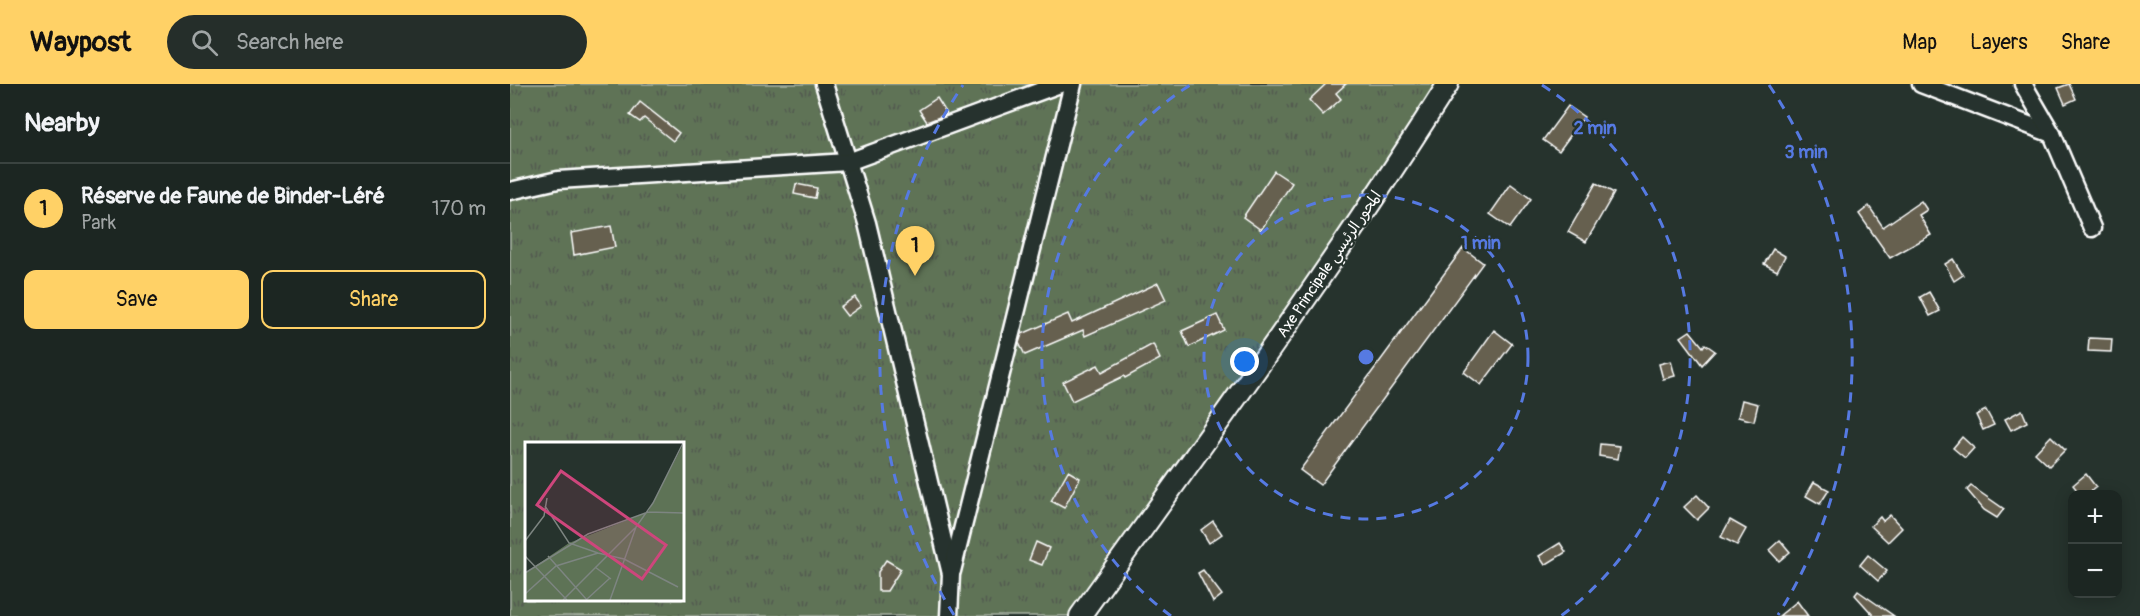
<!DOCTYPE html>
<html lang="en">
<head>
<meta charset="utf-8">
<style>
  :root { --surface:#1c2622; --page:#252e2a; --text:#f1f3f6; --muted:#a0a5a5; --line:#3a4340; --accent:#ffd166 }
  body { margin:0; font-family:Pangolin,"Playpen Sans Arabic",sans-serif; background:var(--page); color:var(--text) }
  .controls { position:absolute; right:18px; bottom:18px; display:grid; overflow:hidden; border-radius:12px; box-shadow:0 3px 15px #0003 }
  .controls button { width:54px; height:54px; display:grid; place-items:center; padding:0; border:0; border-bottom:2px solid var(--line); background:var(--surface); color:var(--text); font:30px sans-serif }
  .you { position:absolute; left:735px; top:278px; width:21px; height:21px; margin:-15px; border:4px solid #fff; border-radius:50%; background:#1a73e8; box-shadow:0 0 0 9px #1a73e833 }
  .badge { display:grid; place-items:center; width:39px; height:39px; border-radius:50%; background:var(--accent); color:#111; font-size:20px; font-weight:700 }
  .pin { position:absolute; translate:-50% -50px; filter:drop-shadow(0 2px 3px #0008) }
  .pin::after { content:''; position:absolute; top:32px; width:21px; height:18px; background:inherit; clip-path:polygon(0 0,100% 0,50% 100%) }
  .list { margin:0; padding:0; list-style:none }
  h2 { display:flex; justify-content:space-between; align-items:center; height:78px; margin:0; padding:0 24px; font-size:26px }
  h2 small { font-size:20px; font-weight:400; color:var(--muted) }
  .list li { display:grid; grid-template-columns:39px 1fr auto; gap:18px; align-items:center; box-sizing:border-box; height:90px; padding:0 24px; border-top:2px solid var(--line) }
  .list b { display:block; font-size:22px; white-space:nowrap }
  .list p { margin:0; font-size:20px; white-space:nowrap; color:var(--muted) }
  .list em { font-size:20px; font-style:normal; color:var(--muted) }
  .actions { display:flex; gap:12px; padding:18px 24px }
  .actions a { flex:1; padding:14px 0; border:2px solid var(--accent); border-radius:12px; text-align:center; font-size:21px; color:var(--accent) }
  .actions .main { background:var(--accent); color:#111 }
  .icon { flex:none; width:33px; height:33px; fill:none; stroke:currentColor; stroke-width:2; stroke-linecap:round; stroke-linejoin:round }
  .map { position:relative; flex:none; width:1630px; height:532px; overflow:hidden }
  header { display:flex; align-items:center; gap:36px; box-sizing:border-box; height:84px; padding:0 30px; background:var(--accent); color:#111 }
  header strong { font-size:28px }
  nav { display:flex; gap:33px; margin-inline-start:auto; font-size:21px }
  .search { width:420px; height:54px; background:var(--page); display:flex; align-items:center; gap:15px; box-sizing:border-box; padding:0 21px; border-radius:33px; color:var(--muted); font-size:22px }
  main { display:flex }
  aside { flex:1; background:var(--surface) }
  .map>svg:first-child { display:block }
  .park { fill:url(#park-tufts); stroke:#aeb9aa; stroke-width:1.5; fill-rule:evenodd }
  .building { fill:#66604f; stroke:#fff; stroke-width:1.5 }
  .lines { fill:none; stroke-linecap:round; stroke-linejoin:round }
  .minor-casing { stroke:#fff; stroke-width:21 }
  .major-casing { stroke:#fff; stroke-width:24 }
  .minor { stroke:#26332d; stroke-width:16 }
  .major { stroke:#26332d; stroke-width:20 }
  .ring { fill:none; stroke:#567ae2; stroke-width:3; stroke-dasharray:10 8 }
  .labels { text-anchor:middle; stroke-width:4.5; stroke-linejoin:round; paint-order:stroke }
  .street-label { font-size:15px; fill:#fff; stroke:#26332d }
  .inset-road { fill:none; stroke:#7d8581; stroke-width:1.5 }
  .view { fill:#ce467c; fill-opacity:0.15; stroke:#ce467c; stroke-width:3 }
  .inset-edge { fill:none; stroke:#fff; stroke-width:3 }
  .centre { fill:#567ae2; stroke:#26332d; stroke-width:3 }
  .ring-label { font-size:18px; text-anchor:middle; font-weight:bold; fill:#567ae2; stroke:#26332d; stroke-width:4.5; stroke-linejoin:round; paint-order:stroke }
</style>
</head>
<body>
<header>
<strong>Waypost</strong>
<div class="search"><svg class="icon" aria-label="search" viewBox="0 0 24 24"><circle cx="10" cy="10" r="6"/><path d="M15 15l6 6"/></svg>Search here</div>
<nav><a>Map</a><a>Layers</a><a>Share</a></nav>
</header>
<main>
<aside>
<h2>Nearby<small></small></h2>
<ul class="list">
<li><span class="badge">1</span><div><b>Réserve de Faune de Binder-Léré</b><p>Park</p></div><em>170 m</em></li>
</ul>
<div class="actions"><a class="main">Save</a><a>Share</a></div>
</aside>
<div class="map">
<svg width="1630" height="532" viewBox="0 0 1630 532">
  <defs>
    <pattern id="park-tufts" width="24" height="20" patternUnits="userSpaceOnUse" patternTransform="scale(1.5)"><rect width="24" height="20" fill="#5e7356"/><path d="M3 7l-1-3M5 7V3M7 7l1-3M15 17l-1-3M17 17v-4M19 17l1-3" fill="none" stroke="#525a50"/></pattern>
  </defs>
  <rect width="100%" height="100%" fill="#26332d"/>
  <filter id="ink" filterUnits="userSpaceOnUse"><feTurbulence type="fractalNoise" baseFrequency=".0167" numOctaves="2"/><feDisplacementMap in="SourceGraphic" scale="12" xChannelSelector="R" yChannelSelector="G"/><feConvolveMatrix kernelMatrix="1 2 1 2 8 2 1 2 1" color-interpolation-filters="sRGB"/></filter>
  <g filter="url(#ink)">
    <path class="park" d="M0,0H938L570,532H0ZM16,360H172V516H16Z"/>
    <g class="building">
      <polygon points="816,0 836,0 826,9 831,15 813,31 799,16"/>
      <polygon points="1559,0 1566,15 1555,20 1548,4"/>
      <polygon points="427,14 437,30 417,38 409,26"/>
      <polygon points="130,18 169,49 163,57 134,34 130,38 120,31"/>
      <polygon points="1058,22 1074,33 1049,67 1033,56"/>
      <polygon points="764,87 782,99 751,146 733,133"/>
      <polygon points="1086,99 1104,109 1076,158 1058,148"/>
      <polygon points="286,100 307,104 305,114 284,110"/>
      <polygon points="1001,100 1021,115 1000,144 980,130"/>
      <polygon points="1411,117 1417,126 1409,131 1421,151 1380,174 1349,130 1359,122 1373,143"/>
      <polygon points="101,142 105,163 64,171 61,149"/>
      <polygon points="953,164 973,179 810,401 790,386"/>
      <polygon points="1263,165 1275,172 1267,187 1254,180"/>
      <polygon points="1443,175 1453,191 1444,197 1435,180"/>
      <polygon points="648,199 656,216 575,252 573,246 515,271 509,259 512,250 558,230 562,239"/>
      <polygon points="1419,208 1430,227 1420,232 1410,213"/>
      <polygon points="345,213 351,222 337,232 330,223"/>
      <polygon points="707,231 714,246 679,263 672,247"/>
      <polygon points="984,246 1002,260 971,301 954,288"/>
      <polygon points="1180,247 1193,263 1195,260 1205,267 1192,281 1171,253"/>
      <polygon points="1579,254 1602,255 1601,268 1578,267"/>
      <polygon points="643,260 650,275 615,294 614,292 562,317 553,298 588,281 592,288"/>
      <polygon points="1161,277 1165,292 1153,295 1149,280"/>
      <polygon points="1232,316 1248,320 1244,337 1228,333"/>
      <polygon points="1476,326 1484,341 1473,346 1466,331"/>
      <polygon points="1512,326 1517,338 1501,346 1495,335"/>
      <polygon points="1541,352 1555,366 1539,382 1525,369"/>
      <polygon points="1452,353 1464,364 1455,374 1443,364"/>
      <polygon points="1090,360 1110,362 1108,375 1089,372"/>
      <polygon points="558,387 570,394 554,424 541,417"/>
      <polygon points="1576,390 1586,403 1576,411 1571,411 1563,401"/>
      <polygon points="1304,398 1319,406 1310,420 1296,412"/>
      <polygon points="1461,402 1494,425 1487,434 1474,426 1457,406"/>
      <polygon points="1187,411 1199,424 1187,436 1174,423"/>
      <polygon points="1380,431 1392,444 1378,458 1361,442 1370,433 1373,437"/>
      <polygon points="1220,436 1236,445 1227,461 1211,453"/>
      <polygon points="703,437 712,450 699,459 691,446"/>
      <polygon points="1270,456 1280,468 1269,477 1259,466"/>
      <polygon points="526,458 539,464 532,481 519,476"/>
      <polygon points="1050,459 1056,468 1035,481 1029,472"/>
      <polygon points="1358,471 1377,487 1368,497 1350,481"/>
      <polygon points="376,476 391,485 377,507 368,507 368,488"/>
      <polygon points="693,486 712,511 703,518 688,489"/>
      <polygon points="1348,507 1384,532 1364,532 1345,511"/>
      <polygon points="1287,517 1298,532 1269,532 1285,519"/>
    </g>
    <g class="lines">
      <defs>
        <g id="minor">
          <polyline points="314,0 357,139 441,490 439,532"/>
          <polyline points="1411,0 1542,50"/>
          <polyline points="1513,0 1542,50 1582,144"/>
          <polyline points="0,107 48,96 338,78 550,0"/>
          <polyline points="442,487 563,0"/>
        </g>
        <path id="major" d="M570,532C696,357 823,182 938,0"/>
      </defs>
      <use href="#minor" class="minor-casing"/>
      <use href="#major" class="major-casing"/>
      <use href="#minor" class="minor"/>
      <use href="#major" class="major"/>
    </g>
  </g>
  <g class="ring">
    <circle cx="856" cy="273" r="162"/>
    <path d="M661 532A324 324 0 0 1 680 1M1032 1A324 324 0 0 1 1051 532"/>
    <path d="M444 531A486 486 0 0 1 453 1M1259 1A486 486 0 0 1 1268 531"/>
  </g>
  <g class="labels">
    <g class="street-label">
      <text transform="translate(819 180) rotate(-56)" y="5">Axe Principale المحور الرئيسي</text>
    </g>
  </g>
  <g transform="translate(15 358)">
    <rect width="159" height="159" fill="#26332d"/>
    <path d="M159,1V158H0V131L44,101L123,70Z" fill="#5e7356"/>
    <path class="inset-road" d="M20,64L44,101L73,111M0,99L19,74L22,56M0,114L42,158M23,114L62,158M70,125L86,137M0,131L63,92L123,70L159,71M0,152L31,124L73,111L99,117L153,145M38,158L110,86M61,158L85,136M85,158L111,85L128,61L158,1"/>
    <path class="view" d="M36,29L141,103L117,137L12,63Z"/>
    <rect width="159" height="159" class="inset-edge"/>
  </g>
  <circle cx="856" cy="273" r="9" class="centre"/>
  <g class="ring-label">
    <text x="1085" y="50">2 min</text>
    <text x="1296" y="74">3 min</text>
    <text x="971" y="165">1 min</text>
  </g>
</svg>
<div class="controls">
<button>+</button>
<button>−</button>
</div>
<div class="you"></div>
<div class="pin badge" style="left:405px;top:192px">1</div>
</div>
</main>
</body>
</html>
